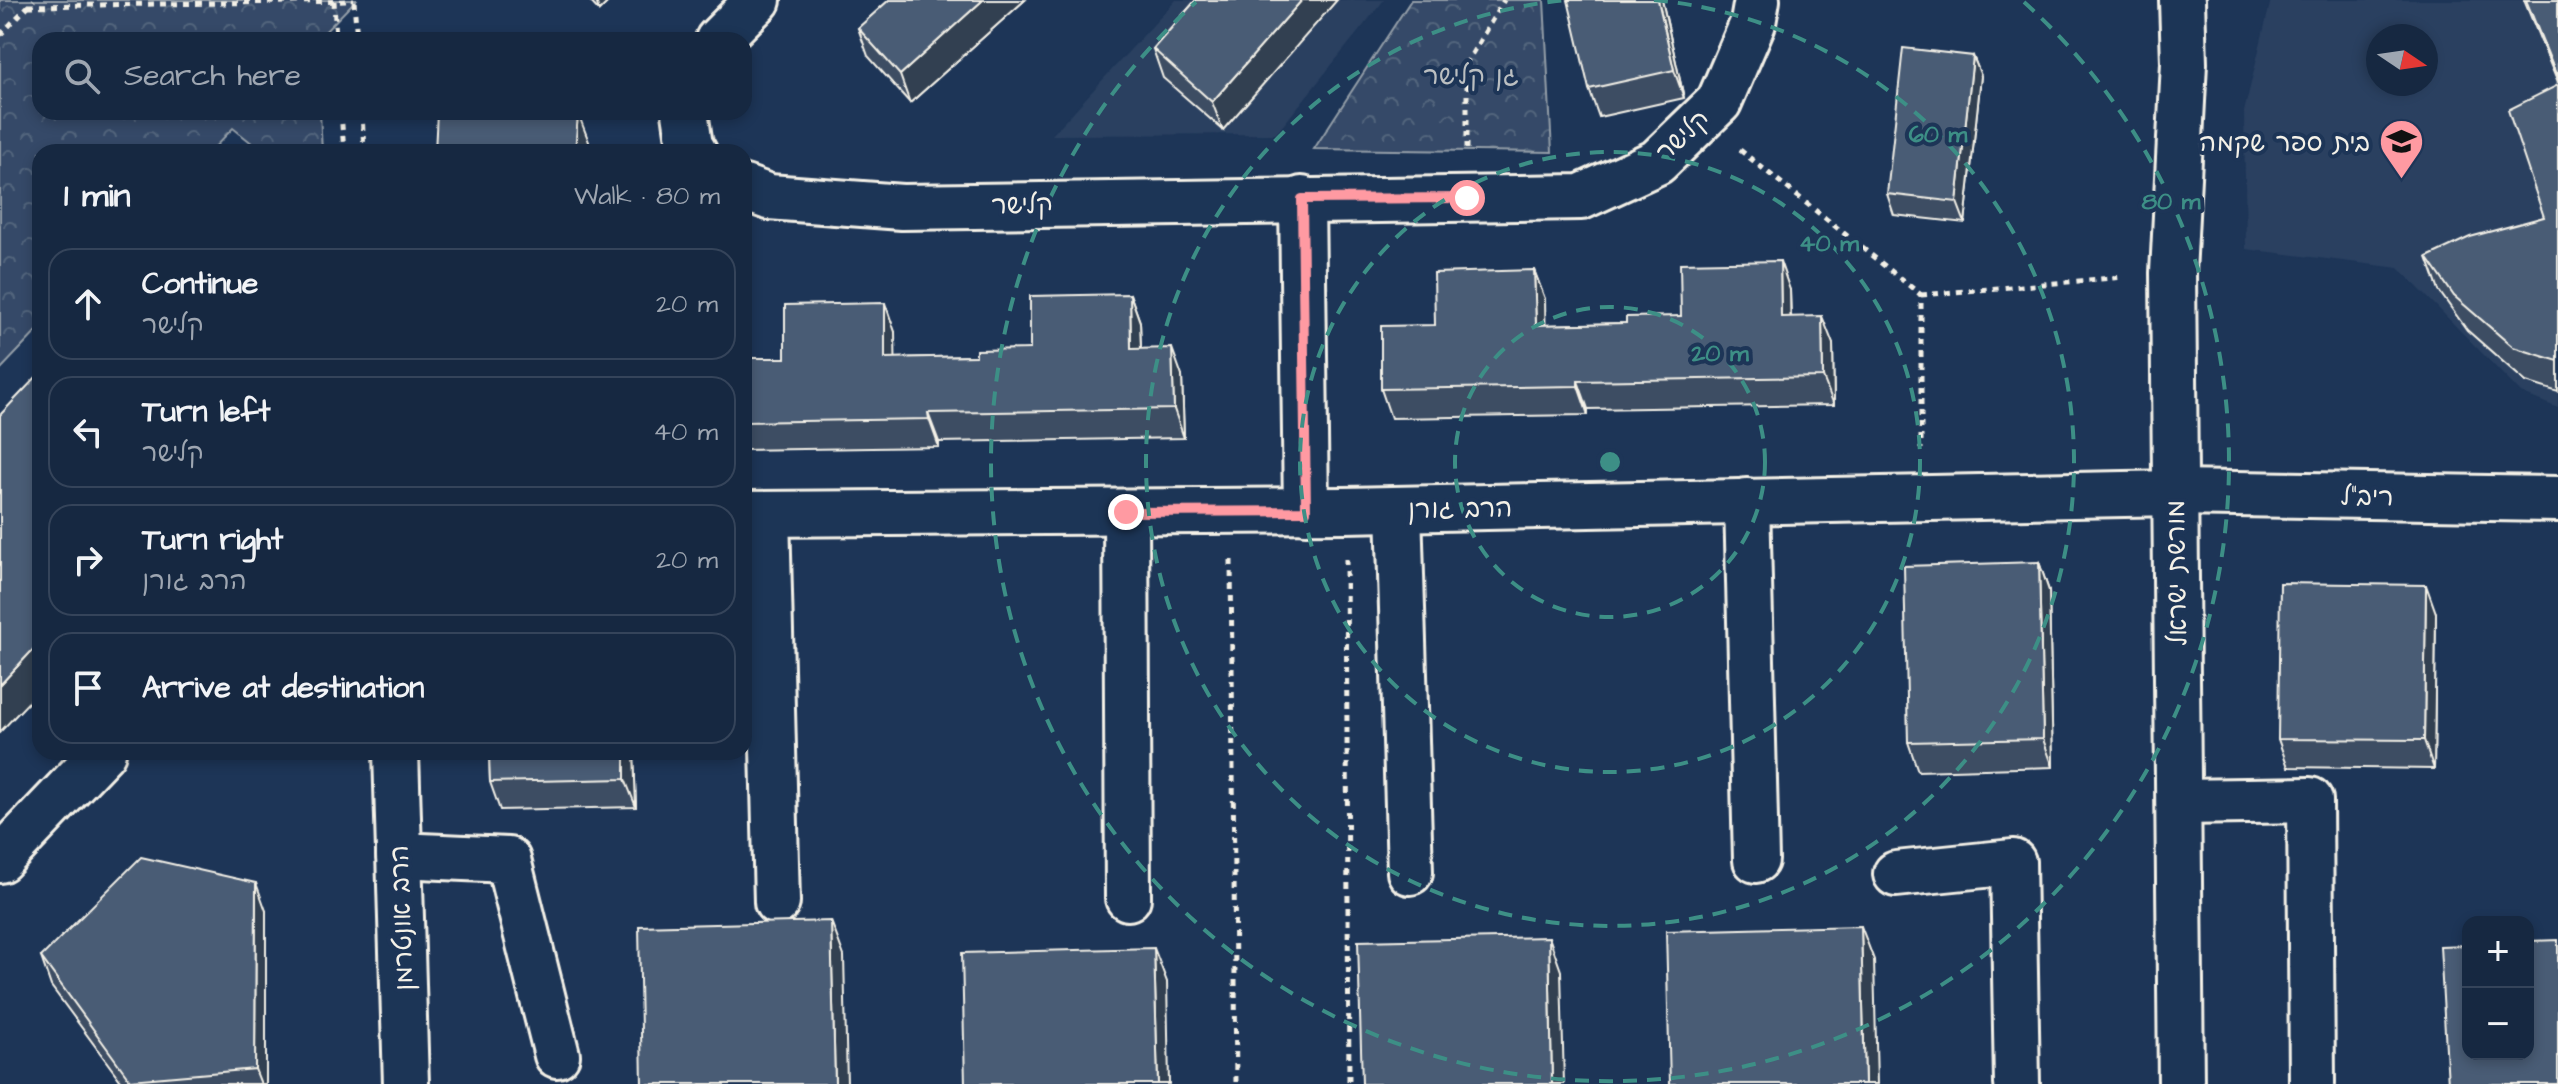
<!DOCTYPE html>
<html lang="en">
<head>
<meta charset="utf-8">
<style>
  :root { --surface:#162841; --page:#1f3048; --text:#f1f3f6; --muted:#9ea6b1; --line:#35445a }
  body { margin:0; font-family:"Architects Daughter","Playpen Sans Hebrew",sans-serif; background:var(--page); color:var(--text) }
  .controls { position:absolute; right:24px; bottom:24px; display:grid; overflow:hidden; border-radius:16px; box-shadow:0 4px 12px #0003 }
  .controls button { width:72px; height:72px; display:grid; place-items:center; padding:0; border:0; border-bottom:2px solid var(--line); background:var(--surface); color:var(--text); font:40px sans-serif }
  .compass { position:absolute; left:2366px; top:24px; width:72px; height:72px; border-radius:50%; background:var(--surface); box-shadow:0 4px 12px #0003; rotate:103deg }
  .stop { position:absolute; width:24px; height:24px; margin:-18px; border:6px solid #ff9aa2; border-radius:50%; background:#fff }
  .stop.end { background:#ff9aa2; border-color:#fff; box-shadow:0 2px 8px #0008 }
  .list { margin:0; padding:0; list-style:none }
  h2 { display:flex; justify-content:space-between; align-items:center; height:104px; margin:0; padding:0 32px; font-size:34px }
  h2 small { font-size:26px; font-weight:400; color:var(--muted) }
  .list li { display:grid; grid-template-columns:52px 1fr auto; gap:24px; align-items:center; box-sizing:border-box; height:112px; margin:0 16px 16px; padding:0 16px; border:2px solid var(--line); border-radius:24px }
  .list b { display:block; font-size:30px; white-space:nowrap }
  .list p { margin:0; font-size:26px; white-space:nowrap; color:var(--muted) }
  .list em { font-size:26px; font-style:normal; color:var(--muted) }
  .icon { flex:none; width:44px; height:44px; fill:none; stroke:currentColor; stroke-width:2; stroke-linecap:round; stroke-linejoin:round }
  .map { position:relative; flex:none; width:2558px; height:1084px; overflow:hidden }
  .search { position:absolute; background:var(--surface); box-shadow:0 4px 12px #0003; left:32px; top:32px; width:720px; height:88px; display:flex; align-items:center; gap:20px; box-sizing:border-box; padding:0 28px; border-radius:24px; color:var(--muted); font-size:30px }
  .panel { position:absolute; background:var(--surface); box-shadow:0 4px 12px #0003; left:32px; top:144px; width:720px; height:616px; border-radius:24px }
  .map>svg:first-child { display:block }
  .built { fill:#2a4060; fill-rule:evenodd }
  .forest { fill:url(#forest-crowns); stroke:#949ea8; stroke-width:2 }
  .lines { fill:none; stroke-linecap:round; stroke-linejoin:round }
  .minor-casing { stroke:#f4f1e8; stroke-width:50 }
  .path { stroke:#f4f1e8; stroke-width:5; stroke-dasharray:6 6; stroke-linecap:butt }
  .minor { stroke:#1d3557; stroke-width:44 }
  .wall { fill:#3e4e64; stroke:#f4f1e8; stroke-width:2 }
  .shaded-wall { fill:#324051; stroke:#f4f1e8; stroke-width:2 }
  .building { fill:#485b74; stroke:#f4f1e8; stroke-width:2 }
  .route { stroke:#ff9aa2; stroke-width:10 }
  .ring { fill:none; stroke:#3d8f86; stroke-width:4; stroke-dasharray:14 10 }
  .labels { text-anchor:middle; stroke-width:8; stroke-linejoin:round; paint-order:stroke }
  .park-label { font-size:26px; fill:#bbbfc1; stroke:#1d3557 }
  .street-label { font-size:26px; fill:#f4f1e8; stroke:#1d3557 }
  .poi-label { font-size:26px; fill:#f4f1e8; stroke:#1d3557; text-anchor:end }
  .centre { fill:#3d8f86; stroke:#1d3557; stroke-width:4 }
  .ring-label { font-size:24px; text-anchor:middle; font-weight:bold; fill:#3d8f86; stroke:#1d3557; stroke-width:8; stroke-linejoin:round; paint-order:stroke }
</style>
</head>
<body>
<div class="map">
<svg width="2558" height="1084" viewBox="0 0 2558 1084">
  <defs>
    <pattern id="forest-crowns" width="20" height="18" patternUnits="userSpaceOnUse" patternTransform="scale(2)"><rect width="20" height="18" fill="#354a67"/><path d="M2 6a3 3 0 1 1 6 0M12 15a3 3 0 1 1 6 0" fill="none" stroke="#53657d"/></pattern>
  </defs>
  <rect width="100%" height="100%" fill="#1d3557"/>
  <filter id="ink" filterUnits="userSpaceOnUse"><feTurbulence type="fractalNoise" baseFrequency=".0125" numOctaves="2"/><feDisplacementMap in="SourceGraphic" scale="16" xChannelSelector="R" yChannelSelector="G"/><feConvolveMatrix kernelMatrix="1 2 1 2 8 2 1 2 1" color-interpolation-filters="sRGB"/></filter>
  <g filter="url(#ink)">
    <g class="built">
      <polygon points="1176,0 1384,0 1276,134 1052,135"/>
      <path d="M2271,0H2558V408L2521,393L2399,268L2246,249L2244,112ZM2378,36H2426V84H2378Z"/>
    </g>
    <g class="forest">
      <polygon points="0,0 356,0 317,40 40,40 40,112 320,112 322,152 263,152 233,128 210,152 40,152 40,328 0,370"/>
      <polygon points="1411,0 1544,0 1552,152 1314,149"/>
    </g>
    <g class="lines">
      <defs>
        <g id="minor">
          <polyline points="718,40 758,0"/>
          <polyline points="685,112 690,146 694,152"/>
          <polyline points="744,188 769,197 902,207 1581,197 1657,162 1719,102 1753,23 1757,0"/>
          <polyline points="1302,199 1306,511"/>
          <polyline points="1747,501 1756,860"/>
          <polyline points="1399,509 1410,872"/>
          <polyline points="1126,512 1128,898"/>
          <polyline points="744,514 1345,510 2175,493 2558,499"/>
          <polyline points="767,515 777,902"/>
          <polyline points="396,752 406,1084"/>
          <polyline points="2179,802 2310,800 2312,1084"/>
          <polyline points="399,855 508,860 557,1055"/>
          <polyline points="0,860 103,752"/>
          <polyline points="1896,874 2013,862 2017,1084"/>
          <polyline points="2181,1084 2173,273 2184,63 2182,0"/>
        </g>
      </defs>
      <use href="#minor" class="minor-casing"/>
      <g class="path">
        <polyline points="334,1 336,40"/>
        <polyline points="354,1 357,40"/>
        <polyline points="28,6 354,1"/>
        <polyline points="0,35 34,0"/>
        <polyline points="341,112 344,152"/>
        <polyline points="362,112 364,152"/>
        <polyline points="1467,149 1467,62 1504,0"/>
        <polyline points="1740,150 1921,295 1921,449"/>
        <polyline points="1921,295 2123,277"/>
        <polyline points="1346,559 1349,1084"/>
        <polyline points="1231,560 1236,1084"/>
      </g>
      <use href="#minor" class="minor"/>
    </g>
    <g class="wall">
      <polygon points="589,0 610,0 599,11"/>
      <polygon points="889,0 1025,0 910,103 868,56 858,28"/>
      <polygon points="1196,0 1223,130 1163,78 1153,49"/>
      <polygon points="1662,0 1684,98 1599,117 1589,89"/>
      <polygon points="2524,0 2558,0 2558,83"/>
      <polygon points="1973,56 1981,76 1965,223 1894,215 1887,194"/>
      <polygon points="2558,85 2558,392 2526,382 2467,330 2439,291 2427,257 2544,217"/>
      <polygon points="1534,270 1545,299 1545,325 1626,323 1681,316 1790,290 1791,316 1833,344 1834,405 1588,409 1588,415 1391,418 1381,389 1435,325"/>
      <polygon points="1130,294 1140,322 1141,349 1182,376 1184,438 939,442 939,447 744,450 744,358 785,358 895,332 895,358 976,356 1030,349"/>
      <polygon points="2039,562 2049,591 2053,767 1918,771 1908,742"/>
      <polygon points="2436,613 2434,769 2288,767 2278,739"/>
      <polygon points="489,752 634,752 636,807 500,810 490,782"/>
      <polygon points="266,911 266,1084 123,1084 51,986 41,957"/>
    </g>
    <g class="shaded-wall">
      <polygon points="596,0 610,0 599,11"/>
      <polygon points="983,0 1025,0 910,103 900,75"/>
      <polygon points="1302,0 1337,0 1223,130 1212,102"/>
      <polygon points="1658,0 1662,0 1684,98 1674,70"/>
      <polygon points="1973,56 1981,76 1965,223 1957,202"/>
      <polygon points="578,113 589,142 588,152 575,152"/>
      <polygon points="1780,261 1790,290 1791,345 1781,317"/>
      <polygon points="1534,270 1545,299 1546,354 1536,325"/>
      <polygon points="1130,294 1140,322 1142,377 1131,349"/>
      <polygon points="885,303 895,332 896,387 885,358"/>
      <polygon points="1822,316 1833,344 1834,405 1823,377"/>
      <polygon points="1172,348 1182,376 1184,438 1174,409"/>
      <polygon points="1578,381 1588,409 1588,415 1578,386"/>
      <polygon points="928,413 939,442 939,447 929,419"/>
      <polygon points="2039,562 2049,591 2053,767 2043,739"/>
      <polygon points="2426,585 2436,613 2434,769 2424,740"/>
      <polygon points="40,642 40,690 0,732 0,685"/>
      <polygon points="625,752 634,752 636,807 625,779"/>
      <polygon points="256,883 266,911 266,1084 261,1084 255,1069"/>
      <polygon points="831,921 844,956 847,1084 835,1084"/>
      <polygon points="1861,926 1874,960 1877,1084 1865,1084"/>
      <polygon points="1549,937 1561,971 1564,1084 1552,1084"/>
      <polygon points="1154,948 1167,982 1169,1084 1158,1084"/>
    </g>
    <g class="building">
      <polygon points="889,0 983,0 900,75 858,28"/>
      <polygon points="1196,0 1302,0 1212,102 1153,49"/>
      <polygon points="1568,0 1658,0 1674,70 1589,89"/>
      <polygon points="2526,0 2558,0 2558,79"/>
      <polygon points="1903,48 1973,56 1957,202 1887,194"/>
      <polygon points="2558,85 2558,361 2513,347 2454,296 2427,257 2470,237 2544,217 2508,110"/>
      <polygon points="437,112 561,112 578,113 575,152 435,152"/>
      <polygon points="1780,261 1781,317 1822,316 1823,377 1578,381 1578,386 1381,389 1381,326 1435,325 1434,273 1534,270 1536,325 1626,323 1626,317 1681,316 1680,263"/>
      <polygon points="1130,294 1131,349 1172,348 1174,409 928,413 929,419 744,422 744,358 785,358 785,305 885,303 885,358 976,356 976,350 1030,349 1030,296"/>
      <polygon points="40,373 40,642 0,685 0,415"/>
      <polygon points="2039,562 2043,739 1908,742 1904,566"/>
      <polygon points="2280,583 2426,585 2424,740 2278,739"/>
      <polygon points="489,752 625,752 625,779 490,782"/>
      <polygon points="141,857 256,883 255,1069 130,1080 41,957"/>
      <polygon points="831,921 835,1084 642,1084 639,926"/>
      <polygon points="1861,926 1865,1084 1670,1084 1666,931"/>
      <polygon points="1549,937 1552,1084 1362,1084 1358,941"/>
      <polygon points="2558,940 2558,1084 2448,1084 2440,946 2468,945 2468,1054 2528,1054 2528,941"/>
      <polygon points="1154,948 1158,1084 965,1084 962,953"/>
    </g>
  </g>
  <g class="lines" filter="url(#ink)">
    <polyline class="route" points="1126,512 1306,511 1302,199 1467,198"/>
  </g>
  <g class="ring">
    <circle cx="1610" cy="462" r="155"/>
    <circle cx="1610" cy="462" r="310"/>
    <path d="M1654 0A464 464 0 1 1 1566 0"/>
    <path d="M2024 2A619 619 0 1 1 1196 2"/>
  </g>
  <defs>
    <symbol id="school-pin" viewBox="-11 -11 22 30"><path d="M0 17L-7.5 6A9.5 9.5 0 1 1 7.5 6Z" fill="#ff9aa2" stroke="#1d3557"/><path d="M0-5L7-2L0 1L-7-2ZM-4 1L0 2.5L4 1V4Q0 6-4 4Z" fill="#111"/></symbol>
  </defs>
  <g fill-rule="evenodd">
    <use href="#school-pin" x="2376" y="116" width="51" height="69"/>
  </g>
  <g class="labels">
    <g class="park-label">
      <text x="1471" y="84">גן קלישר</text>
    </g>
    <g class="street-label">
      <text transform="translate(1682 135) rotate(-42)" y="9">קלישר</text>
      <text transform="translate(1022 204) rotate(-1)" y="9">קלישר</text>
      <text transform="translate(2367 496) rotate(1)" y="9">ריב"ל</text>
      <text transform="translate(1460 508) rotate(-1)" y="9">הרב גורן</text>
      <text transform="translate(2176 573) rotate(-91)" y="9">מורשת ישראל</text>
      <text transform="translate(401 918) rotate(-92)" y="9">הרב אונטרמן</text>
    </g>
    <g class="poi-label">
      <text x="2370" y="151">בית ספר שקמה</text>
    </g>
  </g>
  <circle cx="1610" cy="462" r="12" class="centre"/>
  <g class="ring-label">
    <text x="1938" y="142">60 m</text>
    <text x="2171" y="209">80 m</text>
    <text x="1829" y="251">40 m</text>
    <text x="1720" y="361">20 m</text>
  </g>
</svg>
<div class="controls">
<button>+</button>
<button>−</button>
</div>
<svg class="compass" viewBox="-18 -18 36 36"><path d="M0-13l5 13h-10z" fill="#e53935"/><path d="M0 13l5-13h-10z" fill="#9ea6b1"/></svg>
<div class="stop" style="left:1467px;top:198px"></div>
<div class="stop end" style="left:1126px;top:512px"></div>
<div class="search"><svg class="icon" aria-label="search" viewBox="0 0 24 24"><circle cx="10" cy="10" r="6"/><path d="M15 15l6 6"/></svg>Search here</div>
<section class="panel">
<h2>1 min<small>Walk · 80 m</small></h2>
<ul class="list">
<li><svg class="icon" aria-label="ahead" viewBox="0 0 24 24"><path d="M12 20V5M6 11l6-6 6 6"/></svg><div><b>Continue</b><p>קלישר</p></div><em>20 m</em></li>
<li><svg class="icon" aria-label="left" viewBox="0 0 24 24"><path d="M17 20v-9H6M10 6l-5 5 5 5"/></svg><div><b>Turn left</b><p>קלישר</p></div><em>40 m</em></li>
<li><svg class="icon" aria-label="right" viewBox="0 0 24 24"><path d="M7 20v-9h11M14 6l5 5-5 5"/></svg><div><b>Turn right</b><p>הרב גורן</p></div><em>20 m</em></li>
<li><svg class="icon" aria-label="arrive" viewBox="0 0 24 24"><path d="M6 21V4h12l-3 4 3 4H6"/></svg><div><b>Arrive at destination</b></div></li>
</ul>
</section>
</div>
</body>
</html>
